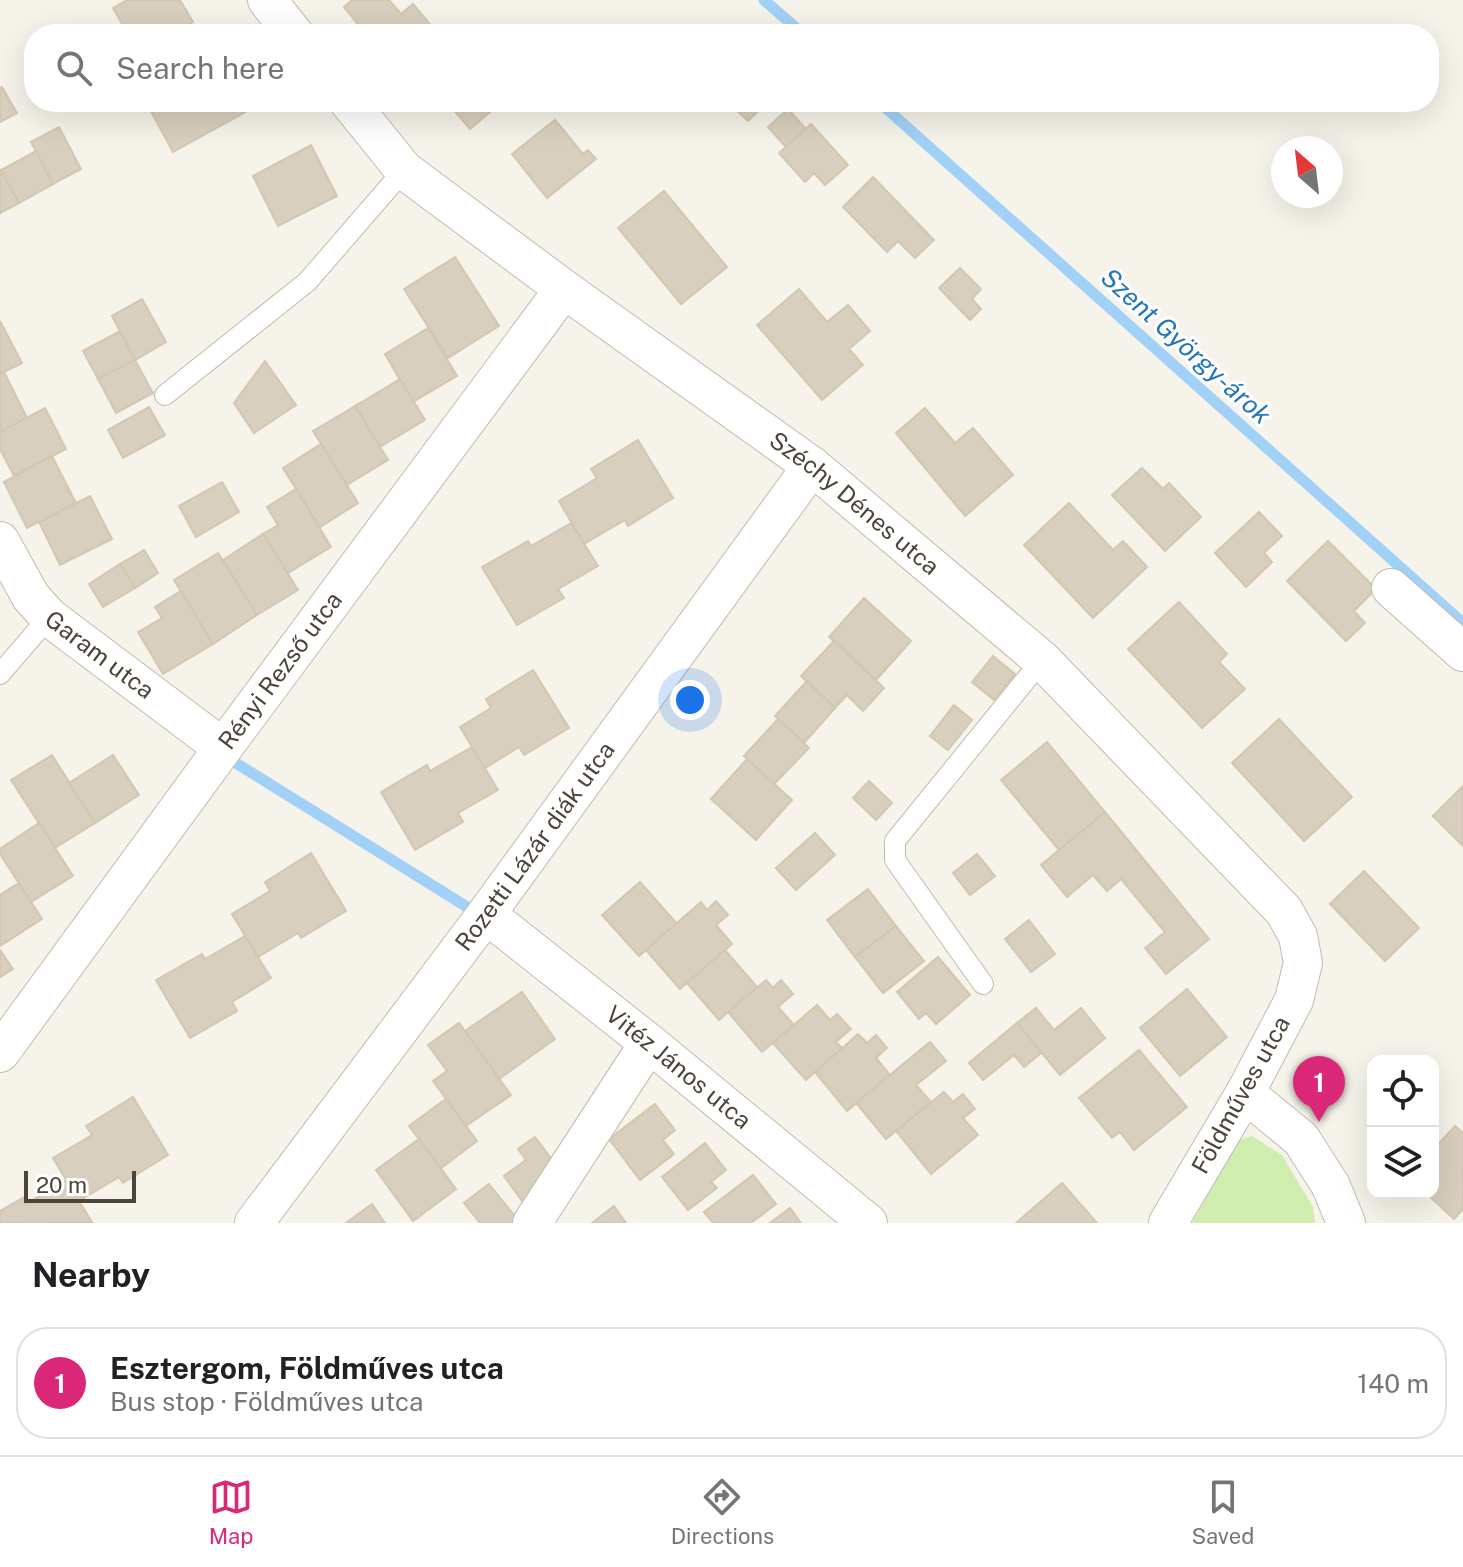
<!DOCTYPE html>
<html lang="en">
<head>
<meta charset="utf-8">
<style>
  :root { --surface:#fff; --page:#f6f6f6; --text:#202124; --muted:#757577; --line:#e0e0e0; --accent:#db2777 }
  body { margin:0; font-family:"Public Sans",sans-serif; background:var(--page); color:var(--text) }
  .controls { position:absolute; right:24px; bottom:24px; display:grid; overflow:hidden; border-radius:16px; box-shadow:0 8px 32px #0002 }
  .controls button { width:72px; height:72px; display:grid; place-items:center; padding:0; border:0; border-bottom:2px solid var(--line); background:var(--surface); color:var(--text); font:40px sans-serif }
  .compass { position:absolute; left:1271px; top:136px; width:72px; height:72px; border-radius:50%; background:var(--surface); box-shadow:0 8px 32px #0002; rotate:332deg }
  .scale { position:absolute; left:24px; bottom:20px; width:112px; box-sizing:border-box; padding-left:8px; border:4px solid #4b4437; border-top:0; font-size:22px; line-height:28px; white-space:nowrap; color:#4b4437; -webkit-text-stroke:6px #fff; paint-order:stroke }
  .you { position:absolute; left:690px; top:700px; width:28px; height:28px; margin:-20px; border:6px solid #fff; border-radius:50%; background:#1a73e8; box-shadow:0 0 0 12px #1a73e833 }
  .badge { display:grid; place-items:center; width:52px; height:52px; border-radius:50%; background:var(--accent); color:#fff; font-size:26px; font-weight:700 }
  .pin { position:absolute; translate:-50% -66px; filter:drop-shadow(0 2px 4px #0008) }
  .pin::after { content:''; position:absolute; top:42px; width:28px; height:24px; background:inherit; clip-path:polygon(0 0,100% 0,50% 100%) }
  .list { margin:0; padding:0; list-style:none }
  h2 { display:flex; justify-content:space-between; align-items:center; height:104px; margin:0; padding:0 32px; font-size:34px }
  h2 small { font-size:26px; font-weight:400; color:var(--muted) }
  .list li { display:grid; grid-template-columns:52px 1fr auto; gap:24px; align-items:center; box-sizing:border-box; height:112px; margin:0 16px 16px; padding:0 16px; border:2px solid var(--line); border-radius:32px }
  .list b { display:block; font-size:30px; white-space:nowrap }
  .list p { margin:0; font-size:26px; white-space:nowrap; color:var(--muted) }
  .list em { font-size:26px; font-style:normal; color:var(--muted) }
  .icon { flex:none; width:44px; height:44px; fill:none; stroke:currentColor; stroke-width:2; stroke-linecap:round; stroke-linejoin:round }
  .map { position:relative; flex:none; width:1463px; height:1223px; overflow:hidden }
  .search { position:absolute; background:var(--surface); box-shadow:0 8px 32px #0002; left:24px; right:24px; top:24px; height:88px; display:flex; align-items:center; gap:20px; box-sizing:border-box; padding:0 28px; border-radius:32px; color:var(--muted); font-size:30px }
  .sheet { height:232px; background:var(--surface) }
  nav { display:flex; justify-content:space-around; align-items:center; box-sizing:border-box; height:112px; border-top:2px solid var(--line); background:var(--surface); font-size:22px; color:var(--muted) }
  nav a { display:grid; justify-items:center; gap:4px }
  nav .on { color:var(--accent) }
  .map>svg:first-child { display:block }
  .green { fill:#cfedaf }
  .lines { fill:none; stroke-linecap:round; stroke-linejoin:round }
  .stream { stroke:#a2d1f7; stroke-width:11 }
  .building { fill:#d9cfbe; stroke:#d4c7b0; stroke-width:2 }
  .lane-casing { stroke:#c3bbab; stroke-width:22 }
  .street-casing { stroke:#c3bbab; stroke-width:40 }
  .lane { stroke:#fff; stroke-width:20 }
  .street { stroke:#fff; stroke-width:38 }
  .labels { text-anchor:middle; stroke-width:6; stroke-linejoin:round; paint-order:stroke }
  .street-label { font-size:24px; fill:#4b4437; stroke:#fff }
  .water-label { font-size:26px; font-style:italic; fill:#2476b8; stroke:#fff }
</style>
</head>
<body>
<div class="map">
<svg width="1463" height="1223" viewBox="0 0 1463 1223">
  <rect width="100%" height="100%" fill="#f6f3ea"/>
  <polygon class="green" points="1252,1136 1282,1155 1313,1207 1315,1223 1192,1223 1239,1140"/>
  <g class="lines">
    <g class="stream">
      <polyline points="764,0 803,34"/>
      <polyline points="879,102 1463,623"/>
      <polyline points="223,755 480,915"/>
    </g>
  </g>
  <g class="building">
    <polygon points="127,0 180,0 193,22 172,34 128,34 113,8"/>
    <polygon points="352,0 389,0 401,14 413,4 434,29 428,34 366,34 344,7"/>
    <polygon points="2,87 17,113 0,122 0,88"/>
    <polygon points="155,102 254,102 256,106 173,152 148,106"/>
    <polygon points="447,102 502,102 470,129"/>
    <polygon points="728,102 767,102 748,121"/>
    <polygon points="788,109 806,129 786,147 768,127"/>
    <polygon points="555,120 583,154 588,150 596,159 547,198 512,154"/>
    <polygon points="811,124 848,165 825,185 814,173 805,182 779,153"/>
    <polygon points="59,127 81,169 53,184 31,142"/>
    <polygon points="311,145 337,196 278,226 253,176"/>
    <polygon points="36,151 53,184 19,203 1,170"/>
    <polygon points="0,170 19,203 0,213"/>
    <polygon points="873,177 934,240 915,258 898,241 887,252 843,207"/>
    <polygon points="664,191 727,267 681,304 618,228"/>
    <polygon points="455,257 499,326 448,358 404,289"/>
    <polygon points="960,268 981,289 972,299 981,309 970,320 939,288"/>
    <polygon points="799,289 827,322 848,305 870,331 849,349 863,365 822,400 757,325"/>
    <polygon points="142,299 166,342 135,360 112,316"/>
    <polygon points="0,321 22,363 0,374"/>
    <polygon points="428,328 457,376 413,402 385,354"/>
    <polygon points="120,331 135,360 98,379 83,351"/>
    <polygon points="135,360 153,393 116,413 98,379"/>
    <polygon points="265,361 296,405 254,433 234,403"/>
    <polygon points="4,372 27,418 0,432 0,374"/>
    <polygon points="400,379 425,420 380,447 355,406"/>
    <polygon points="355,406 388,460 347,485 313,431"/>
    <polygon points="149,407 165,435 123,458 108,430"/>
    <polygon points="45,408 66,449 14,476 0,449 0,432"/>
    <polygon points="925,408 955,443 973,428 1013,475 965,516 896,433"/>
    <polygon points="638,440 673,498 628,526 625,520 584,544 559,501 597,478 591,469"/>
    <polygon points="321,444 358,503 320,527 283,468"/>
    <polygon points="52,456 76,503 27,528 4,482"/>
    <polygon points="1142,468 1163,489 1169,483 1201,517 1165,551 1112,495"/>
    <polygon points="222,482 239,512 196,537 179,506"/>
    <polygon points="296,489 331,547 288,573 263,534 278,525 267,507"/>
    <polygon points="90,496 112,539 60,565 39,522"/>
    <polygon points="1069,503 1113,550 1123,541 1147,567 1093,618 1024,545"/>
    <polygon points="1259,512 1282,536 1264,553 1272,562 1246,587 1215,553"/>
    <polygon points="571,523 598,566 558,589 564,598 517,625 482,567 528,541 531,546"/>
    <polygon points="263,534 298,590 257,615 223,560"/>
    <polygon points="1328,541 1376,589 1354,611 1365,623 1346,641 1287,581"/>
    <polygon points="144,550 158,573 135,588 120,564"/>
    <polygon points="218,553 257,615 213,644 174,580"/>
    <polygon points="120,564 135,588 103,607 89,584"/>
    <polygon points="181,591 213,644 163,674 138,632 162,618 155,607"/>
    <polygon points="864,598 911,641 876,680 829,637"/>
    <polygon points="1179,602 1227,654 1219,662 1245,689 1202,728 1128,649"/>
    <polygon points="834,641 884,688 863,711 847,695 835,708 801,676"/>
    <polygon points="993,656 1015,674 994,700 972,682"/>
    <polygon points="533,670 569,728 524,755 519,747 485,768 460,727 491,708 486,699"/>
    <polygon points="807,681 835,708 804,743 775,716"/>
    <polygon points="954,705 972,720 948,750 930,736"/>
    <polygon points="778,719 809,748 774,784 744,756"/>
    <polygon points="1279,719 1352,797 1304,841 1232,763"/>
    <polygon points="1047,742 1105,812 1059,850 1001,780"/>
    <polygon points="472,747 498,790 458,813 463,822 415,850 381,792 427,765 430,771"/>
    <polygon points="52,755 95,823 55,848 11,780"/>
    <polygon points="113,755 139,795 95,823 69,783"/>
    <polygon points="747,759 792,800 756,840 711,799"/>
    <polygon points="869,781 892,803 876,820 853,798"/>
    <polygon points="1463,786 1463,846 1433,816"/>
    <polygon points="1105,812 1209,939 1166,974 1145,948 1165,932 1121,879 1107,891 1093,875 1067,897 1041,865"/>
    <polygon points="39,823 73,876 31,902 0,854 0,849"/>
    <polygon points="815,833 835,855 796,890 776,868"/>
    <polygon points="311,853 346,911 301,938 298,933 258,957 232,914 270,891 265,882"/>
    <polygon points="977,854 995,876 970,895 953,873"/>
    <polygon points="1364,871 1419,928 1385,961 1330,904"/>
    <polygon points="640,882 677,924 639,956 602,915"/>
    <polygon points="19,883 42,919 0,946 0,895"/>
    <polygon points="868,889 896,926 855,957 827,920"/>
    <polygon points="716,901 728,915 716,925 732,944 680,989 646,950 701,902 707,910"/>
    <polygon points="1029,920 1055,954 1031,972 1005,939"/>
    <polygon points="896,926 924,961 883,993 855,957"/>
    <polygon points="245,936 271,978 232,1002 237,1011 190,1038 156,980 202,954 205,959"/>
    <polygon points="0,950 13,969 0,977"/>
    <polygon points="725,950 757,987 719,1020 687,983"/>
    <polygon points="938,957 970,995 936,1024 926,1013 919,1019 897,992"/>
    <polygon points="766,980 773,988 781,980 793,994 778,1007 794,1025 762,1052 728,1012"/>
    <polygon points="1187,989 1227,1037 1180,1076 1140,1028"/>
    <polygon points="522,992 555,1039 499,1079 465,1031"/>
    <polygon points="817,1005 830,1020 837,1014 851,1029 836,1042 842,1048 806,1080 773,1043"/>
    <polygon points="1036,1008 1054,1030 1081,1008 1105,1038 1060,1075 1017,1023"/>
    <polygon points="459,1023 511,1095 466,1126 433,1081 447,1071 428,1045"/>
    <polygon points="1017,1023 1041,1053 1024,1067 1014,1055 983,1080 969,1063"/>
    <polygon points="858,1034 867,1043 876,1035 887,1048 876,1058 890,1075 847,1111 815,1072"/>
    <polygon points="930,1042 946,1061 916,1085 931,1102 886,1139 856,1103"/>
    <polygon points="1139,1050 1187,1107 1134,1150 1120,1132 1112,1138 1079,1098"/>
    <polygon points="944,1092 953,1102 963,1094 975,1109 963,1118 978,1135 931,1174 896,1131"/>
    <polygon points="133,1097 168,1155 123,1183 119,1177 79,1201 53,1158 92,1135 86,1126"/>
    <polygon points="446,1099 477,1141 441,1168 409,1126"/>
    <polygon points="655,1104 675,1130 663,1140 674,1154 640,1180 609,1139"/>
    <polygon points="1455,1126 1463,1133 1463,1209 1454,1219 1426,1193 1433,1193 1433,1150"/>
    <polygon points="535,1137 556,1165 527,1208 504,1176 526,1160 518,1149"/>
    <polygon points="419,1139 456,1189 413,1221 376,1170"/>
    <polygon points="705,1143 726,1170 711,1182 717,1188 688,1210 662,1177"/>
    <polygon points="753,1175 776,1204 751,1223 713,1223 704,1212"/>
    <polygon points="66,1180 92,1222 0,1223 0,1211 23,1198 26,1204"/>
    <polygon points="1062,1183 1097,1223 1016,1223"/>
    <polygon points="489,1184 520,1223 480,1223 464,1203"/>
    <polygon points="372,1204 385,1223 346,1223"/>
    <polygon points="614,1206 626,1223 592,1223"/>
    <polygon points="790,1208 801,1223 770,1223"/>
  </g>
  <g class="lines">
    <defs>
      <g id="lane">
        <polyline points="165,395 307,282 404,170"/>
        <polyline points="0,674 49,617"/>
        <polyline points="983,984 895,860 895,841 1042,660"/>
      </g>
      <g id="street">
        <polyline points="267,0 294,34"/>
        <path id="s1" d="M349,102L404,170L564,289L812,466L1042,660L1284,911L1298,936L1303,963L1294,1000L1245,1093L1168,1223"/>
        <path id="s2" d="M0,541L31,597L49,617L223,748"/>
        <polyline points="1391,588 1463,652"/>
        <path id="s3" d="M486,914L649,1043L868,1223"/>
        <path id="s4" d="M0,1053L223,748L564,289"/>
        <polyline points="1245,1093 1301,1139 1331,1186 1346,1223"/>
        <path id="s5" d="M254,1223L484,917L812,466"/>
        <polyline points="532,1223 649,1043"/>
      </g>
    </defs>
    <use href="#lane" class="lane-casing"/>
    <use href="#street" class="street-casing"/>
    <use href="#lane" class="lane"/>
    <use href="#street" class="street"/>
  </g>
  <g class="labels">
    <g class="street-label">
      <text dy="8" stroke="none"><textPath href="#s1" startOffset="648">Széchy Dénes utca</textPath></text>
      <text dy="8" stroke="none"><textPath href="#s2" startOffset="154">Garam utca</textPath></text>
      <text dy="8" stroke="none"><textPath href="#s4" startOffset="474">Rényi Rezső utca</textPath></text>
      <text dy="8" stroke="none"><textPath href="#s5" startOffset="470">Rozetti Lázár diák utca</textPath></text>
      <text dy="8" stroke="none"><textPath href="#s3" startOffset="246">Vitéz János utca</textPath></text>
      <text transform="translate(1241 1095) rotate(-61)" y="8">Földműves utca</text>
    </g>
    <g class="water-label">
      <text transform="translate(1186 346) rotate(42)" y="9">Szent György-árok</text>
    </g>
  </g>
</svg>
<div class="controls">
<button><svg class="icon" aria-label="locate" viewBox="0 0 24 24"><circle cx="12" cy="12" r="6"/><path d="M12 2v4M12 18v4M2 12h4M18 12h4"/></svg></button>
<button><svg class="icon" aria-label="layers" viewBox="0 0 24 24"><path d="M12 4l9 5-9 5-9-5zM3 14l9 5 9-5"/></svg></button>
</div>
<svg class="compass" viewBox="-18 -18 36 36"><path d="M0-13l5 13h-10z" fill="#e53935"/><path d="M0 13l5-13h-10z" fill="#757577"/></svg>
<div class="scale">20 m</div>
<div class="you"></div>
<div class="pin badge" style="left:1319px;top:1122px">1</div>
<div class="search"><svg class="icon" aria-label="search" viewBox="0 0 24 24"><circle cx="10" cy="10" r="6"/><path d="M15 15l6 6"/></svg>Search here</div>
</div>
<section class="sheet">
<h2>Nearby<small></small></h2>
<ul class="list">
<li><span class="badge">1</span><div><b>Esztergom, Földműves utca</b><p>Bus stop · Földműves utca</p></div><em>140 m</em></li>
</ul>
</section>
<nav>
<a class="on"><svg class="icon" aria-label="map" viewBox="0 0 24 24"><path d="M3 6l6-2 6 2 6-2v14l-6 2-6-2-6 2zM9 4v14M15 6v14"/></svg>Map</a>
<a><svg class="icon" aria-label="directions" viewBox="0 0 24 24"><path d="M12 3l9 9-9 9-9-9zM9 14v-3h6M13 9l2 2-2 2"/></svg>Directions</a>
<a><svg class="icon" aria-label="saved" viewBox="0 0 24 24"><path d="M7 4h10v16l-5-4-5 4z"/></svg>Saved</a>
</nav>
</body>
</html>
